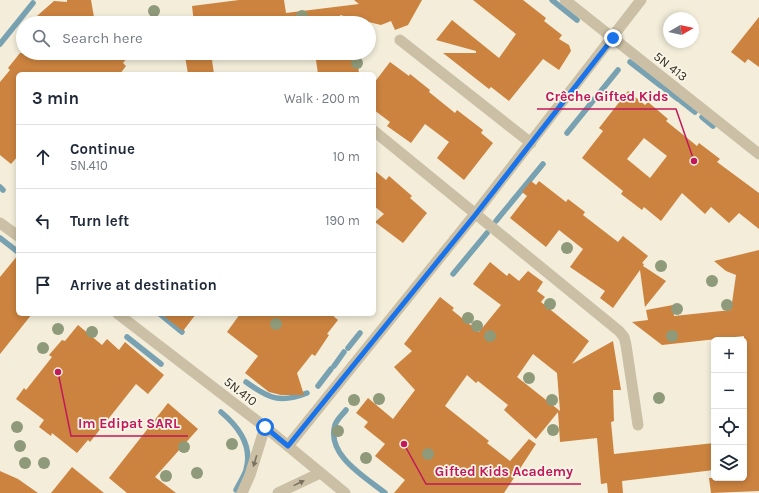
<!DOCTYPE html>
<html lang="en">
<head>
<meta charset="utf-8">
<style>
  :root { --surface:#fff; --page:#f6f6f7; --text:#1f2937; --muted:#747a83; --line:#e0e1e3 }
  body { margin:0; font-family:Karla,sans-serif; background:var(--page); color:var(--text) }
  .controls { position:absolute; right:12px; bottom:12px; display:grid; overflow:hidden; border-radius:6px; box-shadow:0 2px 6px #0003 }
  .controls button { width:36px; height:36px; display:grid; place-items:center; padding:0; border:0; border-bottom:1px solid var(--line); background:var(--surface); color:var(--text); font:20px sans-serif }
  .compass { position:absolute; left:663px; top:12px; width:36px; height:36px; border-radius:50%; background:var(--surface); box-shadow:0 2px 6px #0003; rotate:81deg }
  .stop { position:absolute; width:12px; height:12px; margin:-9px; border:3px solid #1a73e8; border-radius:50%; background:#fff }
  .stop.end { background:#1a73e8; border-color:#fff; box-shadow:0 1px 4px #0008 }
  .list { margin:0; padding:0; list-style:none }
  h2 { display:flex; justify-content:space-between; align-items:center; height:52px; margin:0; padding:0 16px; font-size:17px }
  h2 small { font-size:13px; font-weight:400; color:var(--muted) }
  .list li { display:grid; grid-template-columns:26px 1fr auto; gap:12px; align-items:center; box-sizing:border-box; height:64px; padding:0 16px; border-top:1px solid var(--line) }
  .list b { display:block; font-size:15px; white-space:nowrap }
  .list p { margin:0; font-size:13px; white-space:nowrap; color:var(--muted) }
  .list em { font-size:13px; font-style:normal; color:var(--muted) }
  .icon { flex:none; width:22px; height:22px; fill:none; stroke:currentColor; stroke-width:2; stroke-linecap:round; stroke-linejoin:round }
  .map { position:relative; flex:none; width:759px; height:493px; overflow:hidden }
  .search { position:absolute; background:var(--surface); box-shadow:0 2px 6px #0003; left:16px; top:16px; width:360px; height:44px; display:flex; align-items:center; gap:10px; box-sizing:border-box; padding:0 14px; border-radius:22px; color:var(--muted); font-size:15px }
  .panel { position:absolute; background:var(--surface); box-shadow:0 2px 6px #0003; left:16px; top:72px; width:360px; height:244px; border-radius:6px }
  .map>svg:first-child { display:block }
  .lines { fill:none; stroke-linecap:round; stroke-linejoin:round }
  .stream { stroke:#78a1b1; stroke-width:5.5 }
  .building { fill:#cb833f; fill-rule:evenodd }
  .minor { stroke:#cbc0a5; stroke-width:11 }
  .tertiary { stroke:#cbc0a5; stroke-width:11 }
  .tree { fill:#8e9a79 }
  .oneway { fill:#7a7160 }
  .route { stroke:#1a73e8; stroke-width:5 }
  .labels { text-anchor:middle; stroke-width:3.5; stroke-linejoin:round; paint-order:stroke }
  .street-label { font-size:13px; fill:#373027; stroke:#faf6e7 }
  .leader { fill:none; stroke:#c2185b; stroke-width:1.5 }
  .callout-dot { fill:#c2185b; stroke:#faf6e7; stroke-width:1.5 }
  .callout-label { font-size:14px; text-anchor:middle; font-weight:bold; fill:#c2185b; stroke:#faf6e7; stroke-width:3.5; stroke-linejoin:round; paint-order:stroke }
</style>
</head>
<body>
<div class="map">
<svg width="759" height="493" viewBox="0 0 759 493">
  <rect width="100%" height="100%" fill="#f3edda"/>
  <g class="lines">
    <g class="stream">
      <polyline points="552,0 577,20"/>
      <polyline points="0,44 33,3"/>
      <polyline points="630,62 661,86"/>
      <polyline points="664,88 678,99"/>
      <polyline points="681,101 695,112"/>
      <polyline points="702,117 713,126"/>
      <polyline points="567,133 618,70"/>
      <polyline points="0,187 3,190"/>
      <polyline points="496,221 543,164"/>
      <polyline points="0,238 18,252"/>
      <polyline points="453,274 487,233"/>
      <polyline points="160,314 182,332"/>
      <polyline points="127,337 161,364"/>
      <polyline points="348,348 360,333"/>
      <polyline points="334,366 344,352"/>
      <path d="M246,382C268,398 280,404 307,393"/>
      <polyline points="318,386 331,369"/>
      <path d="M346,410C343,414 337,419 335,425C326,455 365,477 385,493"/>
      <path d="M221,412C239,427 253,446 246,470C244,476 239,484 236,490"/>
    </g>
  </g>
  <g class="building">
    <polygon points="67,0 91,0 95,23 29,23 54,1 67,2"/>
    <polygon points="239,0 284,0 286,13 359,4 354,0 422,0 408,25 395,30 391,21 381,25 340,15 341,23 194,23 192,6"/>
    <polygon points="473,0 523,0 546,18 544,21 562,35 559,39 569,45 571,51 559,70 543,59 509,101 491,87 489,89 443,53 476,53 476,51 436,40 452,20 499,58 516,34"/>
    <polygon points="759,17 759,67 748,59 745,63 731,52"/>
    <polygon points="20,53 81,53 90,60 96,53 131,53 123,63 126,66 120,74 18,74 18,156 11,164 0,155 0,82 10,70 8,68"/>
    <polygon points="211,53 214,74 188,74 185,56"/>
    <polygon points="315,53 357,53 359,74 318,74"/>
    <polygon points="390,62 409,76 410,74 430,90 429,92 455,113 457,110 483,130 481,133 493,143 464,180 437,158 449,142 425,124 411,143 387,126 390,122 374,110 374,83"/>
    <path d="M628,91L645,105L648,102L668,119L666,121L697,146L699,143L720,159L717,162L759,193V229L739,213L729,223L711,207L705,214L682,193L661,221L644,207L642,210L621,194L623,191L582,158L603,131L599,128ZM644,138L667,156L650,178L627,159Z"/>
    <polygon points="374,170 386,180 389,176 412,196 410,198 427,213 403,243 375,222 384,214 374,206"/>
    <polygon points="531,181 536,185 539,181 566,202 568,199 585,212 583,215 618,242 623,236 648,256 642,263 644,264 643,266 666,281 645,307 640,270 613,308 600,298 605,291 570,267 583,249 559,230 546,247 510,218 527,196 522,192"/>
    <polygon points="759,250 759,491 711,493 709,478 744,478 744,336 662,345 632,322 648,320 646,310 673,305 674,316 731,310 736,275 726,271 714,261"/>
    <polygon points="18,255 18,314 32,314 0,354 0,277"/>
    <path d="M490,262L507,276L509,273L519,281L528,271L543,282L537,291L545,297L541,302L589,341L572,364L613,341L621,390H613L614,421L611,422L614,454L714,443V470L622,481L623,493H608L607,483L601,484L597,438L560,442L558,412L536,439L504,410L508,405L478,381L476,383L467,375L445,406L489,441L487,443L510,461L529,439L536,444L504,493H394L405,480L375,456L385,444L364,427L368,422L356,413L368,398L393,419L415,390L394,367L412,351L404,344L440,297L454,308L452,310L479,332L501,305L473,284ZM533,354L557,373L560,411L517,377Z"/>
    <polygon points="161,314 196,314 183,331"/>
    <polygon points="240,314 331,314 338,320 327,334 329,335 315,356 312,354 297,373 304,395 281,395 269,392 245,373 258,356 227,332"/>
    <polygon points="78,325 102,345 107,339 119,350 125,342 164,375 148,394 136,384 90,442 88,440 77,453 52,433 51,436 39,427 44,420 16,399 24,388 26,390 52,357 49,355 62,340 65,341"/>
    <polygon points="168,403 198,429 155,477 176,493 127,493 109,478"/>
    <polygon points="72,467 104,493 51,493"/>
    <polygon points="0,471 18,479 38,493 0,493"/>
  </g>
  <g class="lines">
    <g class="minor">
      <polyline points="565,0 759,154"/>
      <polyline points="400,40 531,143"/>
      <polyline points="374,131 619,331 624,337 626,345 638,425"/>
      <polyline points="288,446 475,214 641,0"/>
    </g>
    <g class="tertiary">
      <polyline points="0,223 18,236"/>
      <polyline points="118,314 265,427 345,493"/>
      <polyline points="242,493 250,475 265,427"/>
      <polyline points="278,493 320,473"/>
    </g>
  </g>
  <g class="tree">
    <circle cx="154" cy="11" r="6"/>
    <circle cx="302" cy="16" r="6"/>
    <circle cx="357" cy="63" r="6"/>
    <circle cx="567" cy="248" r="6"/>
    <circle cx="661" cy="266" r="6"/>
    <circle cx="712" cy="281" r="6"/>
    <circle cx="550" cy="304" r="6"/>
    <circle cx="727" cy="305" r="6"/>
    <circle cx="677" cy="309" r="6"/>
    <circle cx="468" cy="318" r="6"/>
    <circle cx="276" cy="324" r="6"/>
    <circle cx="477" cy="326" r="6"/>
    <circle cx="58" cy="329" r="6"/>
    <circle cx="92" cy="332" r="6"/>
    <circle cx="490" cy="336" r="6"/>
    <circle cx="672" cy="336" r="6"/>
    <circle cx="43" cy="348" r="6"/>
    <circle cx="529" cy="378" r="6"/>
    <circle cx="659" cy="398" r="6"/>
    <circle cx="379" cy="399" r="6"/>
    <circle cx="354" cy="400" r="6"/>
    <circle cx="552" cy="400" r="6"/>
    <circle cx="17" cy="427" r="6"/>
    <circle cx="553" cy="430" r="6"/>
    <circle cx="338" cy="431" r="6"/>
    <circle cx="232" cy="444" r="6"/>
    <circle cx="20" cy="446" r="6"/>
    <circle cx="184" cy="447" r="6"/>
    <circle cx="428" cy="454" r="6"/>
    <circle cx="366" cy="458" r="6"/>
    <circle cx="25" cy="463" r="6"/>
    <circle cx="44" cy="463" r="6"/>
    <circle cx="197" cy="473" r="6"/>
    <circle cx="166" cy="476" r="6"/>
  </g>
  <defs><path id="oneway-solid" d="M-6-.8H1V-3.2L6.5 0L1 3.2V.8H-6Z"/></defs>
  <g class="oneway">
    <use href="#oneway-solid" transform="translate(255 461) rotate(107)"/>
    <use href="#oneway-solid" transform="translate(299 483) rotate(-26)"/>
  </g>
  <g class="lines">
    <polyline class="route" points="265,427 288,446 476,214 613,38"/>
  </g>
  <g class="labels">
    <g class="street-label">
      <text transform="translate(671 66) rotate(38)" y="5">5N 413</text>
      <text transform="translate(241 391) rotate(38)" y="5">5N.410</text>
    </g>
  </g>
  <path class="leader" d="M694 161L676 109H537M58 372L71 436H188M404 444L426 484H581"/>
  <g class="callout-dot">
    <circle cx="694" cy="161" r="4"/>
    <circle cx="58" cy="372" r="4"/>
    <circle cx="404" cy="444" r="4"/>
  </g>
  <g class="callout-label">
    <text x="607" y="101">Crêche Gifted Kids</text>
    <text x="129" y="428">Im Edipat SARL</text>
    <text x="504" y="476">Gifted Kids Academy</text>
  </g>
</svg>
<div class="controls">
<button>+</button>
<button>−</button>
<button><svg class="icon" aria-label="locate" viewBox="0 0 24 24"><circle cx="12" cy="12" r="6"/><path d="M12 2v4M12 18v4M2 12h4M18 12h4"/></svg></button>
<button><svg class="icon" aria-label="layers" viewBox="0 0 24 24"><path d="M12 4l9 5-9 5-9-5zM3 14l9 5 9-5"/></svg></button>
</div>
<svg class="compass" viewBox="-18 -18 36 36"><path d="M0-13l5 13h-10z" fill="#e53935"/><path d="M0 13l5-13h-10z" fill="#747a83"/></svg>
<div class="stop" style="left:265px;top:427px"></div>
<div class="stop end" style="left:613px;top:38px"></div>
<div class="search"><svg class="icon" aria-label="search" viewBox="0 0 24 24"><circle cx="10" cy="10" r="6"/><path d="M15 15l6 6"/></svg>Search here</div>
<section class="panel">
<h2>3 min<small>Walk · 200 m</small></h2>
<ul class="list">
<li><svg class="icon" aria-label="ahead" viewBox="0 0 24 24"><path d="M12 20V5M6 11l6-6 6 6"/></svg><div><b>Continue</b><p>5N.410</p></div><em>10 m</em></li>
<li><svg class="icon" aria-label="left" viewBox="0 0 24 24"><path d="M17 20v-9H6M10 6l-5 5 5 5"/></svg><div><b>Turn left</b></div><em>190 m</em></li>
<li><svg class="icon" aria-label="arrive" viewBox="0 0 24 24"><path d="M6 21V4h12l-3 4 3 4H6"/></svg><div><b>Arrive at destination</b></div></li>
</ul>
</section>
</div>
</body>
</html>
